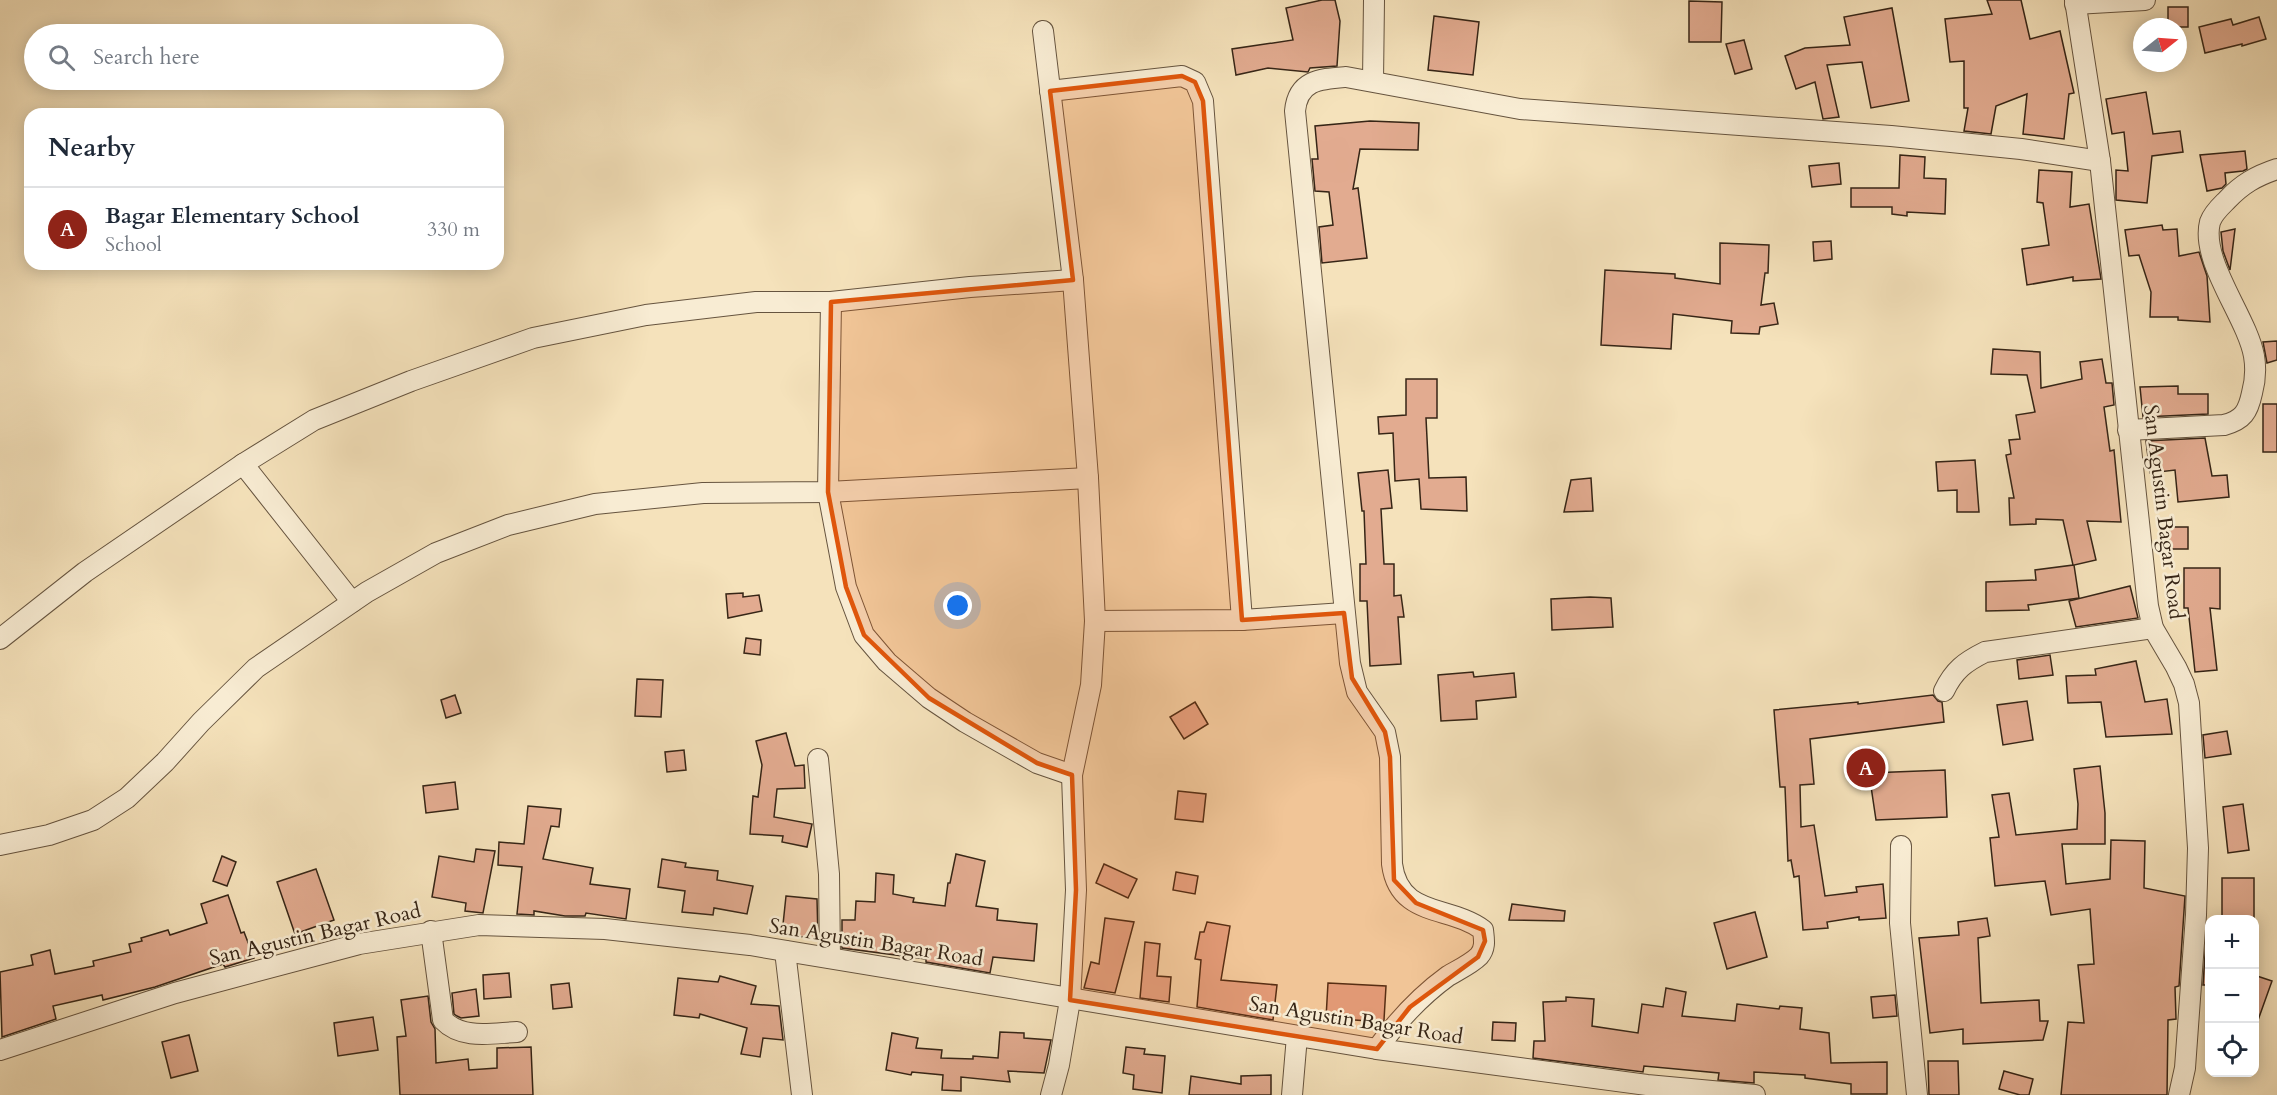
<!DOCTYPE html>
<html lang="en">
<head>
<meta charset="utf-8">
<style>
  :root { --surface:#fff; --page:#f2f2f3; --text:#1f2937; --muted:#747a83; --line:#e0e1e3; --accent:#8f2418 }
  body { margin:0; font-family:Cardo,serif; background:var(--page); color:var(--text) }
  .controls { position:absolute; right:18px; bottom:18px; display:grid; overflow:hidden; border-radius:12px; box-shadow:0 3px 15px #0003 }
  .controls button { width:54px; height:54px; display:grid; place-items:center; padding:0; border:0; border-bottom:2px solid var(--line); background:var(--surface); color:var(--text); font:30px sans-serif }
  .compass { position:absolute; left:2133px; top:18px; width:54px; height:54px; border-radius:50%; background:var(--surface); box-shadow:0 3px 15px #0003; rotate:73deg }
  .you { position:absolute; left:958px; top:606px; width:21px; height:21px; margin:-15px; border:4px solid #fff; border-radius:50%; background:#1a73e8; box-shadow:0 0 0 9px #1a73e833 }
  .badge { display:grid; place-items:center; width:39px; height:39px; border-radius:50%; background:var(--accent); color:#fff; font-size:20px; font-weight:700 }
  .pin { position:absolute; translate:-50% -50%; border:3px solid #fff; box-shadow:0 2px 6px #0006 }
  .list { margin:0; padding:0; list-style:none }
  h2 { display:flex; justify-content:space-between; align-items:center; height:78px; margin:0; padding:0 24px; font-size:26px }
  h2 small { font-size:20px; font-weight:400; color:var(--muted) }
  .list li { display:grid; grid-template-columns:39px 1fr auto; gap:18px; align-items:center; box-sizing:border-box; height:84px; padding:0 24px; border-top:2px solid var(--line) }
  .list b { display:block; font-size:22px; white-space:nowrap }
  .list p { margin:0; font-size:20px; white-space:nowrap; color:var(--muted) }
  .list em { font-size:20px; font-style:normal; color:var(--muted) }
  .icon { flex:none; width:33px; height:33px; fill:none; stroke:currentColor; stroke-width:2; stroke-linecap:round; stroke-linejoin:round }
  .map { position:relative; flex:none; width:2277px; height:1095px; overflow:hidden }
  .search { position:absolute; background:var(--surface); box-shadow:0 3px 15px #0003; left:24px; top:24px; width:480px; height:66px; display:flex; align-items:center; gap:15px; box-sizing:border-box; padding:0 21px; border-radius:33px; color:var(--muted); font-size:22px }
  .panel { position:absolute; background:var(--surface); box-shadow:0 3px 15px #0003; left:24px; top:108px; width:480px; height:162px; border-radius:18px }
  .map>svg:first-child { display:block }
  .building { fill:#e2ab90; stroke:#362516; stroke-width:1.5 }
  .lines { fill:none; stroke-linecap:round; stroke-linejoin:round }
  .minor-casing { stroke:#66543f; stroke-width:22 }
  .minor { stroke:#f8ecd3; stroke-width:20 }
  .marked { fill:#df560c; fill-opacity:0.2; stroke:#df560c; stroke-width:4.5; stroke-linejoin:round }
  .labels { text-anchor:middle; stroke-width:5; stroke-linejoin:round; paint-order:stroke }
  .street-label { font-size:21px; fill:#362516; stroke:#f8ecd3 }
</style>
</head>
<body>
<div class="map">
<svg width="2277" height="1095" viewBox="0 0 2277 1095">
  <rect width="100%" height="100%" fill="#f5e2bb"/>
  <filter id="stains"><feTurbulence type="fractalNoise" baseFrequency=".00333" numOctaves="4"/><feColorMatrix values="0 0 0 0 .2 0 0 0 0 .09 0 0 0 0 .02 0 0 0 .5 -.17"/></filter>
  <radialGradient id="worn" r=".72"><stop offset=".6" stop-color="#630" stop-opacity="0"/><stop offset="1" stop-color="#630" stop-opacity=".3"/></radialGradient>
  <g class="building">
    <polygon points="1322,0 1335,0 1340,21 1337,66 1310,68 1308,72 1268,68 1236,75 1232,49 1293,40 1286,8"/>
    <polygon points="1987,0 2021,0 2030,39 2060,31 2074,93 2069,94 2064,139 2023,134 2027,94 1996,106 1991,134 1964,131 1968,108 1964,108 1964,61 1950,62 1945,19 1992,14"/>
    <polygon points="1689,1 1722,2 1721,42 1689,42"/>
    <rect x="2168" y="7" width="20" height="20"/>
    <polygon points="1892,8 1909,101 1871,108 1862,62 1827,65 1839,117 1823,119 1815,82 1796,89 1785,56 1805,48 1850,45 1844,17"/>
    <polygon points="1434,16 1479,22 1473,75 1428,70"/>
    <polygon points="2259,17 2266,39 2242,46 2242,44 2205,53 2199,27 2231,19 2233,25"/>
    <polygon points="1744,40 1752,69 1735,74 1726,44"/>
    <polygon points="2146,92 2153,134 2180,131 2183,152 2152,156 2147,203 2116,200 2116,170 2128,171 2124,132 2112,134 2106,99"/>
    <polygon points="1370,121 1419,123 1418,150 1360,149 1353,189 1358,188 1367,258 1322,263 1319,227 1333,225 1329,192 1315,191 1312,159 1318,159 1315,126"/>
    <polygon points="2245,151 2247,169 2243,171 2225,173 2226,184 2222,188 2207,191 2200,155"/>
    <polygon points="1900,155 1925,157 1924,178 1946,179 1945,214 1907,212 1907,216 1892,214 1892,207 1851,207 1851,188 1899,188"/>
    <polygon points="1839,163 1841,184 1812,187 1809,166"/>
    <polygon points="2039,170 2072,172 2070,207 2089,204 2101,279 2073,281 2073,277 2027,285 2022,249 2049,245 2043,203 2037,202"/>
    <polygon points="2162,225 2163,230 2177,229 2179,256 2199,252 2207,276 2210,322 2178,320 2178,317 2150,317 2151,292 2139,255 2129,256 2125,230"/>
    <polygon points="2235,229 2231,262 2230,270 2223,251 2221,232"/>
    <polygon points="1831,241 1832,259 1814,261 1813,242"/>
    <polygon points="1720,243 1769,245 1768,273 1765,273 1761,305 1774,303 1778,324 1760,327 1759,334 1731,333 1732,321 1673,314 1671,349 1601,345 1605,270 1675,274 1675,278 1720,284"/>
    <polygon points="2277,341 2277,360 2267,363 2263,342"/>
    <polygon points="1993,349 2040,352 2041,388 2082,379 2080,362 2102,359 2106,383 2112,383 2114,405 2104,407 2110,451 2114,450 2121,522 2087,521 2096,560 2074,565 2079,598 2028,605 2029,610 1986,611 1986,582 2036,580 2035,570 2073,565 2063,520 2036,519 2036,524 2010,525 2009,498 2014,498 2006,455 2011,454 2009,440 2020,439 2016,415 2035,412 2027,375 1991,374"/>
    <polygon points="1406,379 1437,379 1437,418 1426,418 1429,478 1466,477 1467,511 1421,509 1419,479 1395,481 1393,433 1379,434 1378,417 1406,415"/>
    <polygon points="2178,386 2178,394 2208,394 2208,414 2143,417 2140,387"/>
    <rect x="2263" y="404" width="14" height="48"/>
    <polygon points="2205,438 2212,476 2227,475 2229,497 2178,502 2175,470 2150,473 2146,441"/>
    <polygon points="1975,460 1979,512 1957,512 1957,490 1938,491 1936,462"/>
    <polygon points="1388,470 1392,508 1381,509 1384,564 1394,564 1394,596 1401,595 1404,617 1398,617 1401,664 1370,666 1367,601 1360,601 1360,564 1366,564 1364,511 1362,511 1358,473"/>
    <polygon points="1591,478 1593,511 1564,512 1571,480"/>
    <rect x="2169" y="527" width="19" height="22"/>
    <polygon points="2184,568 2220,568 2220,609 2210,608 2217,670 2195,672 2188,608 2184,608"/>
    <polygon points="2130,586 2138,618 2076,627 2069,601"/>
    <polygon points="743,593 743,597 759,595 762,611 728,618 726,594"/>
    <polygon points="1590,597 1611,598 1613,627 1552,630 1551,599"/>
    <polygon points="746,638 761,640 760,655 744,653"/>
    <polygon points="2050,655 2053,675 2019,679 2017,660"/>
    <polygon points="2136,661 2145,702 2167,699 2172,734 2106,737 2101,702 2068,703 2066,676 2096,675 2095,669"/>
    <polygon points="1473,672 1474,677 1514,673 1516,697 1476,701 1477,719 1441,721 1438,675"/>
    <polygon points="637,679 663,680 661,717 635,716"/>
    <polygon points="455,695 461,713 446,718 441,700"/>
    <polygon points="1933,695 1938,701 1942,702 1944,722 1810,739 1814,784 1800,785 1801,827 1814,825 1825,896 1857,892 1856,887 1883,884 1886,918 1859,920 1859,917 1827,922 1828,928 1803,930 1799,876 1794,877 1791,860 1788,861 1785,787 1780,787 1774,710 1858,702 1858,704"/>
    <polygon points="2027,701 2033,740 2003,745 1997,705"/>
    <polygon points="1195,702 1208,724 1184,739 1170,717"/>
    <polygon points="2227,731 2231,754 2205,758 2203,735"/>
    <polygon points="786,733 795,766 804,765 805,788 777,789 774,817 812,824 807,847 782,842 783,836 750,834 753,796 758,797 762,765 756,741"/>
    <polygon points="684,750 686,770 667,772 665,752"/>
    <polygon points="2100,766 2105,813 2105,844 2062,844 2066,884 2110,879 2111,840 2145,841 2144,888 2185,896 2179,986 2175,987 2176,1019 2168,1020 2167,1095 2061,1095 2068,1022 2084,1023 2078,965 2094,964 2090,909 2051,915 2045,881 1995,886 1990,838 1999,837 1992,795 2009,793 2016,835 2077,829 2078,804 2074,769"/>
    <polygon points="1945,770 1947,817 1876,820 1869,773"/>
    <polygon points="455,782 458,809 426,813 423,786"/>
    <polygon points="1178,791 1206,794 1203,822 1175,819"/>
    <polygon points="2243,804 2249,850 2228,853 2223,807"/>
    <polygon points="528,806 561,809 559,827 551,826 543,859 593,868 590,884 630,889 626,919 586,913 585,916 565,916 534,911 534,915 517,914 522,867 498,865 499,842 524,844"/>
    <polygon points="476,849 495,851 483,913 465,911 466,903 432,897 439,856 474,862"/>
    <polygon points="956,854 985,861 976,906 998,909 997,920 1037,924 1034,961 993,957 990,973 926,962 926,959 842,948 842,920 855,920 856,901 875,902 876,873 894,875 893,894 914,898 913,902 945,906 948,883 950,883"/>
    <polygon points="222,856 236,862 227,886 213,881"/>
    <polygon points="662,859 686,863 685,867 718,871 717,880 753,886 747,914 714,908 713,915 682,912 685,891 658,887"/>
    <polygon points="1104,864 1137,879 1128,898 1096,883"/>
    <polygon points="316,869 334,920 295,934 277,882"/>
    <polygon points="1176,872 1198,876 1195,894 1173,890"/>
    <rect x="2222" y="878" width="32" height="40"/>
    <polygon points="228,895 241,933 244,932 254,958 225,967 223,964 155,987 103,1000 102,995 53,1006 56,1019 2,1037 0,972 33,965 31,955 50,950 55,974 94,966 93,961 131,952 129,944 142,941 141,938 168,930 170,935 207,923 201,904"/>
    <polygon points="786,896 817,899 818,939 782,934"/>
    <polygon points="1512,904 1565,911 1564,921 1509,920"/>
    <polygon points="1755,912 1767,957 1727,969 1714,923"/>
    <polygon points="1105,918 1134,922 1115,993 1084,988 1091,962 1099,964"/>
    <polygon points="1987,918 1990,936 1978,938 1981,1003 2039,1000 2040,1021 2048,1021 2043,1040 1963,1044 1963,1029 1930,1033 1919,938 1959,935 1958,922"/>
    <polygon points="1207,922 1230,926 1221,980 1277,985 1273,1020 1197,1007 1201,960 1195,959 1200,932 1204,932"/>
    <polygon points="2207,925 2210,925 2210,985 2203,985"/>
    <polygon points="1145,942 1160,944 1157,976 1171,977 1169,1002 1140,998"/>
    <polygon points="509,973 511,997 484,999 483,975"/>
    <polygon points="2254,975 2272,981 2257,1023 2254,1023"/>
    <polygon points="720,976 756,986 751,1004 779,1006 783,1040 763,1038 760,1057 741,1054 747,1028 700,1014 699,1018 674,1015 678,978 718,982"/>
    <polygon points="569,983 572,1007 553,1009 551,985"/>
    <polygon points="1328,983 1386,986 1384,1020 1383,1022 1326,1018"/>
    <polygon points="1666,988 1686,992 1682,1016 1735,1021 1737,1004 1779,1009 1780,1006 1802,1008 1800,1029 1829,1033 1831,1063 1887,1062 1887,1094 1851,1094 1851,1084 1805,1078 1805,1075 1754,1072 1754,1083 1718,1080 1719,1073 1644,1066 1643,1072 1533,1058 1534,1041 1545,1041 1543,1002 1566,1001 1566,997 1594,999 1592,1026 1638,1033 1642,1004 1663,1007"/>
    <polygon points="476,989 479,1016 461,1018 457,1016 454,1014 452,993"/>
    <polygon points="1895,995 1897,1016 1873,1018 1871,997"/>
    <polygon points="428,996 431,1022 435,1029 436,1063 468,1059 469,1070 497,1068 497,1048 531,1047 533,1095 400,1095 397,1037 406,1036 401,1000"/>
    <polygon points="373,1017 378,1050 338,1056 334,1023"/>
    <polygon points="1493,1022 1516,1023 1515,1041 1492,1040"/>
    <polygon points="1000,1032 1024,1033 1024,1038 1051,1040 1044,1073 1008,1071 1010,1082 961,1077 961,1091 942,1090 943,1075 912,1072 911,1075 886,1070 892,1033 918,1038 916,1048 942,1050 941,1058 973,1059 973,1056 998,1058"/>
    <polygon points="189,1035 198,1071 171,1078 162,1042"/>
    <polygon points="1126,1047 1145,1049 1144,1054 1165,1056 1162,1093 1133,1089 1134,1075 1123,1073"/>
    <polygon points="1928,1061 1958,1061 1959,1095 1929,1095"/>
    <polygon points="2004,1071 2033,1079 2029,1095 2020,1095 1999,1089"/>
    <polygon points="1271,1075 1271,1095 1189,1095 1191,1076 1241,1084 1241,1076"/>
  </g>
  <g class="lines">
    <defs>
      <g id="minor">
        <polyline points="2075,0 2100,161 2148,606 2153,628 2176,667 2184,684 2189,703 2198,848 2196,915 2185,1068 2179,1095"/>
        <polyline points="2075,4 2145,0"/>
        <polyline points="1043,31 1073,280 1088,478 1095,621 1091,685 1072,775 1076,890 1070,1000 1059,1065 1051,1095"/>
        <polyline points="1373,81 1374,0"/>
        <polyline points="1050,91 1182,76 1195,82 1203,101 1242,620"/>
        <polyline points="831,302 828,492 846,587 864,635 887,662 929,698 965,722 1037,763 1072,775"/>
        <path d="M2128,430L2224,425C2243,420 2248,412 2252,393C2255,382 2256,368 2254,356C2247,317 2200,261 2210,222C2213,213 2221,206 2227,200C2242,184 2256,176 2277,169"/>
        <polyline points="243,464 352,602"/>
        <polyline points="1095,621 1242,620 1344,613"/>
        <polyline points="0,639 85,572 243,464 314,420 411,381 533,338 646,315 756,302 831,302 970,287 1073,280"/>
        <path d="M1944,691C1954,670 1965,662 1985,652L2153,628"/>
        <polyline points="818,759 829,874 830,958"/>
        <polyline points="0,845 49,835 93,820 127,798 165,762 201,722 256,668 367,592 436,553 508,525 595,504 703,493 828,492 1088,478"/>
        <polyline points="1901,846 1900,923 1917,1095"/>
        <path d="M431,931L443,1020C462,1040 492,1033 517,1032"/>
        <polyline points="785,951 802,1095"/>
        <path d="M1377,1049C1398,1020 1419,997 1448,976C1458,970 1471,964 1479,956C1486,948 1484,939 1483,930C1450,905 1399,918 1392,864L1390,757L1385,732L1357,692L1350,663L1295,111C1298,80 1320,79 1346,77L1520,109L1891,136L2021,149L2100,161"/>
        <polyline points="0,1050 175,993 359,944 479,925 605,929 750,945 1377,1049 1647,1085 1755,1095"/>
        <polyline points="1292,1095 1297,1036"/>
      </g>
    </defs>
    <use href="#minor" class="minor-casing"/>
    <use href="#minor" class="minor"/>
  </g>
  <path class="marked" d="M1182,76L1195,82L1203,101L1242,620L1344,613L1352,678L1385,732L1390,757L1394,880L1416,903L1483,930L1485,941L1478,957L1410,1007L1377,1049L1070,1000L1076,890L1072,775L1037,763L929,698L864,635L846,587L828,492L831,302L1073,280L1050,91Z"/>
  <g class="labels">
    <g class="street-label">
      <text transform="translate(2164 512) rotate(83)" y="7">San Agustin Bagar Road</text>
      <text transform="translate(315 934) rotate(-13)" y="7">San Agustin Bagar Road</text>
      <text transform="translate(876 942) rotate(9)" y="7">San Agustin Bagar Road</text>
      <text transform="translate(1356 1020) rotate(9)" y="7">San Agustin Bagar Road</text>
    </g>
  </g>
  <rect width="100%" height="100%" filter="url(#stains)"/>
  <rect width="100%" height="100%" fill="url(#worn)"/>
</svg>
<div class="controls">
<button>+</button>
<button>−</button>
<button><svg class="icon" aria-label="locate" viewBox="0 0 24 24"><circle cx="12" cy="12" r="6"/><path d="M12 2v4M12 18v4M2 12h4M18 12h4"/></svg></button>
</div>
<svg class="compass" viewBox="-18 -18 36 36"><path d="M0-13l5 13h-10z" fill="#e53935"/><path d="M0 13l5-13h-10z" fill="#747a83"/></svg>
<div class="you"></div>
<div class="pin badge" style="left:1866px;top:768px">A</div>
<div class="search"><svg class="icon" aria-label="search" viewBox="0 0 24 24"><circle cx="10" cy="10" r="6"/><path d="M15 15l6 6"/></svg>Search here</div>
<section class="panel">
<h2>Nearby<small></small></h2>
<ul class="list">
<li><span class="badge">A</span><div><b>Bagar Elementary School</b><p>School</p></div><em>330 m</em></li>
</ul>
</section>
</div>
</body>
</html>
